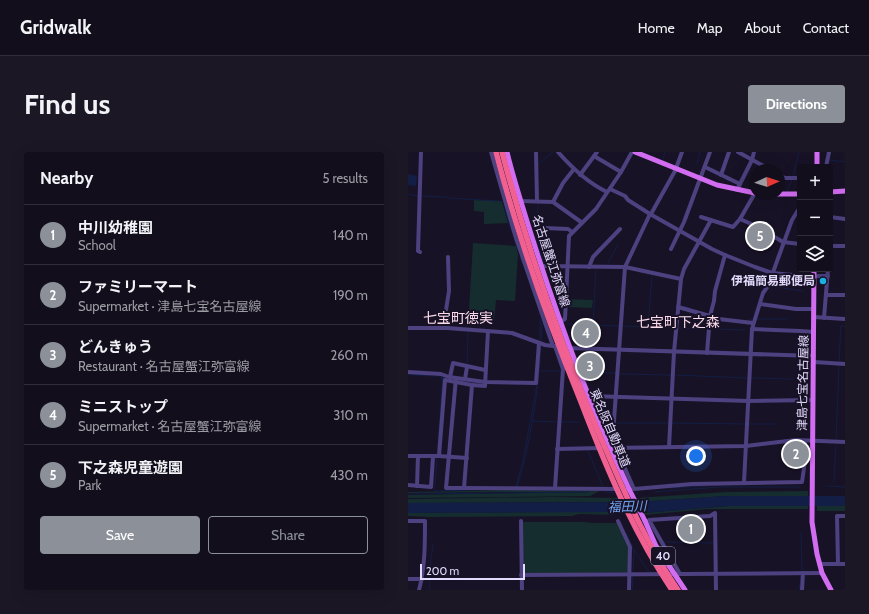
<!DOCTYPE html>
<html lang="en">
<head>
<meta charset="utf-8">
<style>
  :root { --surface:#120e1c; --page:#1b1725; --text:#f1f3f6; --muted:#9c9ca3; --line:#312e3b; --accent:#8c9099 }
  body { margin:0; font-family:Cabin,"Noto Sans JP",sans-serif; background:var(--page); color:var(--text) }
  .controls { position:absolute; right:12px; top:12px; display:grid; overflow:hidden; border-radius:4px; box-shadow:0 4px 16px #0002 }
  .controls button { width:36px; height:36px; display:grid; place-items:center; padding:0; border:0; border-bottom:1px solid var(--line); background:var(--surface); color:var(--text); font:20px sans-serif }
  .compass { position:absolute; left:341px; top:12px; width:36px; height:36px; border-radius:50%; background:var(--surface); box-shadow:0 4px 16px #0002; rotate:87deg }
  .scale { position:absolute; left:12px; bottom:10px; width:105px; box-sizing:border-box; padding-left:4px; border:2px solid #e3dafc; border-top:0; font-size:11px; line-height:14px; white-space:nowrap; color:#e3dafc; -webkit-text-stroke:3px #181226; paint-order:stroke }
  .you { position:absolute; left:288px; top:304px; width:14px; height:14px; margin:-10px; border:3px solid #fff; border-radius:50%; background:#1a73e8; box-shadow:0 0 0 6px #1a73e833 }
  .badge { display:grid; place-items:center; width:26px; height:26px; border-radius:50%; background:var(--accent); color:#fff; font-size:13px; font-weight:700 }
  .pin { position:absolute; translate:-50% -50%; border:2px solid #fff; box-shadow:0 1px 4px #0006 }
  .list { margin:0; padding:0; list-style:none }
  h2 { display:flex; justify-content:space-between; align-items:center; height:52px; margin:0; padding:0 16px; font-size:17px }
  h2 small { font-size:13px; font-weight:400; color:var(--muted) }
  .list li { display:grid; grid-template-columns:26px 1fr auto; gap:12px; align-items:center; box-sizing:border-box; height:60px; padding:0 16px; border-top:1px solid var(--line) }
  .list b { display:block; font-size:15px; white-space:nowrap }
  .list p { margin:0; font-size:13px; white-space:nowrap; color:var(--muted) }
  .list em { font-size:13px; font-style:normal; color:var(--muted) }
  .actions { display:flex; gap:8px; padding:12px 16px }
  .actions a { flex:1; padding:9px 0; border:1px solid var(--accent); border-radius:4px; text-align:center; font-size:14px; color:var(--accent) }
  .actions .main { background:var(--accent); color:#fff }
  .icon { flex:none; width:22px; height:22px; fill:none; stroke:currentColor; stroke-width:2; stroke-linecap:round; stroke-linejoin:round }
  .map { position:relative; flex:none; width:437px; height:438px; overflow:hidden; border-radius:4px }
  header { display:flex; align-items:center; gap:24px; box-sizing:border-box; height:56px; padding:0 20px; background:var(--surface); border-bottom:1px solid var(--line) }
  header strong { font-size:19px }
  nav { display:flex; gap:22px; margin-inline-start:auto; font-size:14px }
  .intro { display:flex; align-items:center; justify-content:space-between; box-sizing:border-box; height:96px; padding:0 24px }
  h1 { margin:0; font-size:28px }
  .button { padding:10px 18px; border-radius:4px; background:var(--accent); color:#fff; font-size:14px; font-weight:700 }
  main { display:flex; gap:24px; padding:0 24px }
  aside { flex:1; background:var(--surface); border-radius:4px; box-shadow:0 4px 16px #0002 }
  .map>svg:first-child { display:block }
  .green { fill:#152d2f }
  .water { fill:#121e45 }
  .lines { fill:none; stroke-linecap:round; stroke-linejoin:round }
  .stream { stroke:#121e45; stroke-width:1 }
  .minor { stroke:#4d4180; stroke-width:4 }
  .major { stroke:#d26cf1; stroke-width:5 }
  .major-bridge { stroke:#d26cf1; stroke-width:5 }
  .highway-bridge { stroke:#f06191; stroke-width:5.5 }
  .poi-dot { fill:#18b7e9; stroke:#181226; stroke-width:1.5 }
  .labels { text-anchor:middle; stroke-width:4; stroke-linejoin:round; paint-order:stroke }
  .shield { fill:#181226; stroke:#a69ebc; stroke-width:1 }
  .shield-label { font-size:11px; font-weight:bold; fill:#e3dafc }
  .street-label { font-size:12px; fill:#e3dafc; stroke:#181226 }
  .poi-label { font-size:12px; font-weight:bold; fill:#e3dafc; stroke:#181226; text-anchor:end }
  .water-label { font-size:13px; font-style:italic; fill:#72a4f2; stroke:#181226 }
  .quarter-label { font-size:14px; fill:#fcdcec; stroke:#181226 }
</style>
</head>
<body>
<header>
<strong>Gridwalk</strong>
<nav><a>Home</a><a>Map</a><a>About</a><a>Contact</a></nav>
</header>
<div class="intro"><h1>Find us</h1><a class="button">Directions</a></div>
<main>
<aside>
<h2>Nearby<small>5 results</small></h2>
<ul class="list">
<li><span class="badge">1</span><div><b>中川幼稚園</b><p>School</p></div><em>140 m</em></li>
<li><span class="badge">2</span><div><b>ファミリーマート</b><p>Supermarket · 津島七宝名古屋線</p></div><em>190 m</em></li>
<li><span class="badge">3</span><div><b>どんきゅう</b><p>Restaurant · 名古屋蟹江弥富線</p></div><em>260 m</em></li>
<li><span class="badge">4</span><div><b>ミニストップ</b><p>Supermarket · 名古屋蟹江弥富線</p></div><em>310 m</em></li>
<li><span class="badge">5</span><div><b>下之森児童遊園</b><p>Park</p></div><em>430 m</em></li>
</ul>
<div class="actions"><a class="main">Save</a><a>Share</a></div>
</aside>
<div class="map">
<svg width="437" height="438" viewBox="0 0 437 438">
  <rect width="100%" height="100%" fill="#181226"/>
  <g class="green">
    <polygon points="66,48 94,49 100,71 76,72 76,60 66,59"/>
    <polygon points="65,91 108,94 110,102 107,149 88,148 86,170 84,168 84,160 61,158"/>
    <polygon points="159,147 185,148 184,156 159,155"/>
    <polygon points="107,338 192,339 182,344 0,346 0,343 181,340 108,340 0,341 0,340"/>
    <polygon points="400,339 400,344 318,344 230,350 228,346 318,340"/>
    <polygon points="146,345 211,346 212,350 0,351 0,347"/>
    <polygon points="320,354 400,354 400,357 300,357 236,363 235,361"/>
    <rect x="409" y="354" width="28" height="5"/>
    <polygon points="145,360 206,360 206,363 171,362 164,364 22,365 0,364 0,361"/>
    <polygon points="115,370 176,370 186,371 210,371 221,393 220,420 115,422"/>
  </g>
  <g class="water">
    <polygon points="0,22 9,24 8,34 0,33"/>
    <polygon points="0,221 36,225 27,339 26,339 34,229 32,225 0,223"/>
    <polygon points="318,344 437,344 437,354 320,354 235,361 209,360 209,362 207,360 0,361 0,351 230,350"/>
  </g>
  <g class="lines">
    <g class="stream">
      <polyline points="422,8 437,10"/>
      <polyline points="254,9 257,0"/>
      <polyline points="130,12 145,0"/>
      <polyline points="289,12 292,0"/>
      <polyline points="385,24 391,0"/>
      <polyline points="379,39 384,28"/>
      <polyline points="0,42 10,44"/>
      <polyline points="13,44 39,45"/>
      <polyline points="41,46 89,49"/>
      <polyline points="92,49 94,49 103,79"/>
      <polyline points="130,51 129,91 136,112"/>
      <polyline points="106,87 110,98"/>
      <polyline points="112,105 114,111"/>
      <polyline points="368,107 369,102"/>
      <polyline points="199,113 210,92"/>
      <polyline points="362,134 395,139"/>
      <polyline points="275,154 282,156"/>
      <polyline points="349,167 380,167"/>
      <polyline points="340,168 345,168 348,158"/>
      <polyline points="159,172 211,174"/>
      <polyline points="185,173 188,117"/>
      <polyline points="215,174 266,176"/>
      <polyline points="240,175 244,123"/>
      <polyline points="270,176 299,177"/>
      <polyline points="303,177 337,178"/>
      <polyline points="132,189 132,167"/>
      <polyline points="133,189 134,171"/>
      <polyline points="341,199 341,193"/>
      <polyline points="431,210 433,174 437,174"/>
      <polyline points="59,212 60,180"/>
      <polyline points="133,219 152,219"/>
      <polyline points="175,220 207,221"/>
      <polyline points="212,222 263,223"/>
      <polyline points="267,223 339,226"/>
      <polyline points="343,226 385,227"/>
      <polyline points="50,228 72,231"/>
      <polyline points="125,269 148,270"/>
      <polyline points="154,270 171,270"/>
      <polyline points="196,271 204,271"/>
      <polyline points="207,271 260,271"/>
      <polyline points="264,271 337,272"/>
      <polyline points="341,272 368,272"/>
      <polyline points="428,288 431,214"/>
      <polyline points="180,299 195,335"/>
      <polyline points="426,330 428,293"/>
      <polyline points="108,334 115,309 129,233"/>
      <polyline points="419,334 437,335"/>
      <path d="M109,335C123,289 130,242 133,195"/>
      <polyline points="261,336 299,334"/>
      <polyline points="27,339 62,338"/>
      <polyline points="197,340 207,341"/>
      <polyline points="246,340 312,335 392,335"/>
      <polyline points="225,341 230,341"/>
      <polyline points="0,342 181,340"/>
      <polyline points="218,381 226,398 225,420"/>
      <polyline points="393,381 394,419"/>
      <polyline points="256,390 305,391"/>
      <polyline points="226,398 241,420"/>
      <polyline points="22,438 21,424 25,392"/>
      <polyline points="224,438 225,425"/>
      <polyline points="391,438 393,424"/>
    </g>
    <g class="minor">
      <polyline points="83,0 107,83 145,194"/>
      <polyline points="128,0 129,49"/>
      <path d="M150,0C164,16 180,31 199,40"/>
      <polyline points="330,0 363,18"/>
      <polyline points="186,4 213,20"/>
      <polyline points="297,15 332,32"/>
      <polyline points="418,15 421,0"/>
      <polyline points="172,23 189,0"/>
      <polyline points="313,23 321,0"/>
      <polyline points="371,23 377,26 392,26"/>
      <polyline points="202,37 217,44 220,48 242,62 304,97 317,103 347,115 364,121 406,125"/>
      <polyline points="329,38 344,8 346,0"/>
      <polyline points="112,49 145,50 155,31 166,17"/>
      <polyline points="145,50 173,70"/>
      <polyline points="243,62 267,19 274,0"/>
      <polyline points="293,65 325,75 332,67 347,41"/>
      <polyline points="422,65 437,67"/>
      <polyline points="332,67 350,75 375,90"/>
      <polyline points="136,76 160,77 164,80"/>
      <polyline points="375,90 392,92"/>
      <polyline points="422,94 437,94"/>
      <polyline points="263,97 276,70 302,0"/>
      <polyline points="12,100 10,99 13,0"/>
      <polyline points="133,114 217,115 273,127"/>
      <polyline points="181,115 185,105 212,77"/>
      <polyline points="406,124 420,124"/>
      <polyline points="418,143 437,143"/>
      <polyline points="352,152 388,157 406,157"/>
      <polyline points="270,155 302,164 299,201"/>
      <polyline points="302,164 306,149 307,139 317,103"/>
      <polyline points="406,165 437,167"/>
      <polyline points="302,166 345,171"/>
      <polyline points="416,166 420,117"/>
      <polyline points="152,170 157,167 161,84 188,57 213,20 224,0"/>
      <polyline points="0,176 39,176 104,181 137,193 153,195"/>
      <polyline points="39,176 38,158 41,139 40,105"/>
      <polyline points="344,177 392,179 406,180"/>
      <polyline points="160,196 406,204"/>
      <polyline points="406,210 437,212"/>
      <polyline points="0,220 33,222 41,225 77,230 128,231 131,191"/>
      <polyline points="42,225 45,211 77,218"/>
      <polyline points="48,226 38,336 56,336 64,233"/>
      <polyline points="57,227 59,215"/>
      <polyline points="181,244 341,249 405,248"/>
      <polyline points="261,295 266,200 273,127 276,117 303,68"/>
      <polyline points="202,296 338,294 388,288 437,290"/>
      <polyline points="204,296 217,115 242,62"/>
      <polyline points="208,296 226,337 284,332 394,330 397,309 397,289"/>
      <polyline points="149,297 193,296"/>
      <polyline points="0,304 31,304 59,306"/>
      <polyline points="31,304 37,228 64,233 77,234 80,179"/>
      <polyline points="336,330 344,177 355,141 360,134 384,68 392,55"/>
      <polyline points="0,333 23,335 25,305"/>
      <polyline points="9,334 10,304"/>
      <polyline points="56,336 210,337"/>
      <polyline points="147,336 155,217 147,194"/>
      <path d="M0,369H17C17,393 17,415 11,438"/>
      <polyline points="113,369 114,438"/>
      <polyline points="210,369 222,395 221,438"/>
      <polyline points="411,412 437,412"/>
      <polyline points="430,412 429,364 437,364"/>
      <polyline points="272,422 241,368 302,364 307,361 308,438"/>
      <polyline points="113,423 414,421"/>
      <polyline points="0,427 14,427"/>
      <polyline points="394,438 395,421"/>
    </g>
    <g class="major">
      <path d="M99,0C106,29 115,56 124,85C151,171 183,255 221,337"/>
      <polyline points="227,0 309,33 347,41"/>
      <polyline points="409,15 409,0"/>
      <polyline points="422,40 437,39"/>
      <polyline points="358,42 392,42"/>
      <polyline points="406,117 404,370 409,402 414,421 423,438"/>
      <polyline points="237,369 248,394 277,438"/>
    </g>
    <polyline class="major-bridge" points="221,337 237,369"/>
    <g class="highway-bridge">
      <path d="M88,0C110,85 140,169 173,250C198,315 225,380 264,438"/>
      <path d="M94,0C119,96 153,192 192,284C215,337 237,390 270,438"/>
    </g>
  </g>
  <circle class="poi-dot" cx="415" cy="129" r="4"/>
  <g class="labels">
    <rect class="shield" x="243" y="395" width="24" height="18" rx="3"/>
    <g class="shield-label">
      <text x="255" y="408">40</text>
    </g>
    <g class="street-label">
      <text transform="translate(143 109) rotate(72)" y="4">名古屋蟹江弥富線</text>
      <text transform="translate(395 231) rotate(-89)" y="4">津島七宝名古屋線</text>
      <text transform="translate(202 276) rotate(67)" y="4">東名阪自動車道</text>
    </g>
    <g class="poi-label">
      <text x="407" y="133">伊福簡易郵便局</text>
    </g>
    <g class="water-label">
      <text transform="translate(219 354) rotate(-2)" y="5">福田川</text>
    </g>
    <g class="quarter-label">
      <text x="50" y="171">七宝町徳実</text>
      <text x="270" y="175">七宝町下之森</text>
    </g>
  </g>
</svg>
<div class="controls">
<button>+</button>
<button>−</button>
<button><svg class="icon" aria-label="layers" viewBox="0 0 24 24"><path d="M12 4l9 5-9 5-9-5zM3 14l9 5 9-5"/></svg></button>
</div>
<svg class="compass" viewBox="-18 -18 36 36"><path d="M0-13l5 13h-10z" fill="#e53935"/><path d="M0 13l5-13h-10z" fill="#9c9ca3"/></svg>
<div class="scale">200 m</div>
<div class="you"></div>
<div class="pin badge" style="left:283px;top:377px">1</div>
<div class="pin badge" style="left:388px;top:302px">2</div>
<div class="pin badge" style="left:182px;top:214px">3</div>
<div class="pin badge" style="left:178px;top:181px">4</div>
<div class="pin badge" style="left:352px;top:84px">5</div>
</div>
</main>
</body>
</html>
